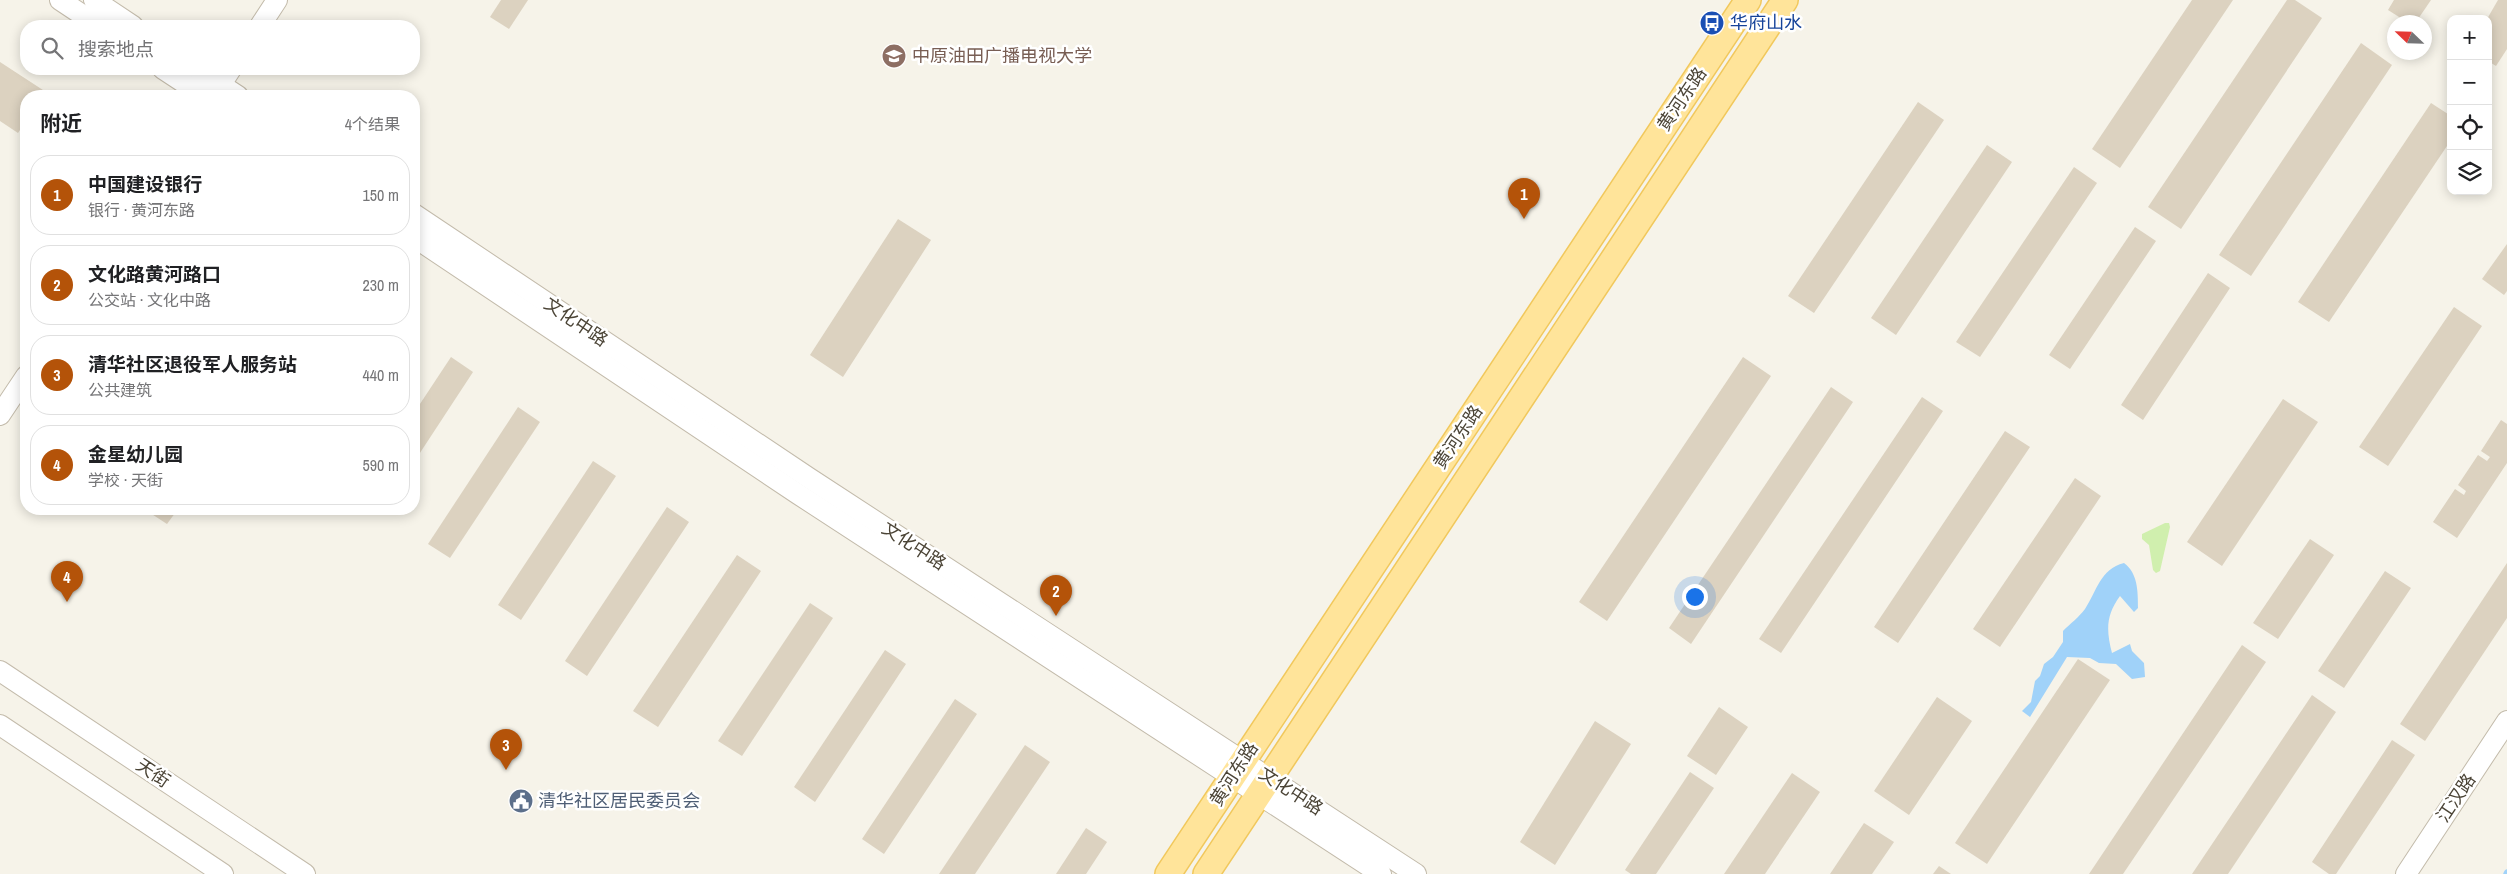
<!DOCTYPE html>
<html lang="zh">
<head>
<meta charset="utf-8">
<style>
  :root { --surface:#fff; --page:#f2f2f2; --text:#202124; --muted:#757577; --line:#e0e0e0; --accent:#b45309 }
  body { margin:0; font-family:"Archivo Narrow","Noto Sans SC",sans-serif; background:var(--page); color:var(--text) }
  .controls { position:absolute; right:15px; top:15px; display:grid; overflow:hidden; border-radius:10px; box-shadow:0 2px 12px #0003 }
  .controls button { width:45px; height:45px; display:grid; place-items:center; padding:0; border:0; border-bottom:1px solid var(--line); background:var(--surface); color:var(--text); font:25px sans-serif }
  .compass { position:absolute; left:2387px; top:15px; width:45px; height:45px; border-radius:50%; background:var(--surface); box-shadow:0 2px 12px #0003; rotate:293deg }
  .you { position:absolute; left:1694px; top:596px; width:18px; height:18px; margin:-12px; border:4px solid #fff; border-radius:50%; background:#1a73e8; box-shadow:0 0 0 8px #1a73e833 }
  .badge { display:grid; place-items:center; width:32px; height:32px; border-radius:50%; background:var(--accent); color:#fff; font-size:16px; font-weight:700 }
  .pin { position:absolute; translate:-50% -41px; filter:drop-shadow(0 1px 2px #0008) }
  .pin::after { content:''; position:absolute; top:26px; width:18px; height:15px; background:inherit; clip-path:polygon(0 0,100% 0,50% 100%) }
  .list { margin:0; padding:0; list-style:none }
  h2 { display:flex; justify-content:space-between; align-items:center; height:65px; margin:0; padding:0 20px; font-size:21px }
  h2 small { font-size:16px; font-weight:400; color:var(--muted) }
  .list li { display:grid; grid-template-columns:32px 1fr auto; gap:15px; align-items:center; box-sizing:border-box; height:80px; margin:0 10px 10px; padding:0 10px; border:1px solid var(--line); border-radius:20px }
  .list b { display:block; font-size:19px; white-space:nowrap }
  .list p { margin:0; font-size:16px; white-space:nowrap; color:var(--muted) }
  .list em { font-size:16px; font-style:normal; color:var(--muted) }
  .icon { flex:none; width:28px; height:28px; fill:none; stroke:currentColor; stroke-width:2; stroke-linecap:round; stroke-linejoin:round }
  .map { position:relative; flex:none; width:2507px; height:874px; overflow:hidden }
  .search { position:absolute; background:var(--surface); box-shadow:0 2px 12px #0003; left:20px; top:20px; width:400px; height:55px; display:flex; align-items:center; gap:12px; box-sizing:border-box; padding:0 18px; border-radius:20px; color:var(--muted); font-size:19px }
  .panel { position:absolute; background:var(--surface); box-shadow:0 2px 12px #0003; left:20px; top:90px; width:400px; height:425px; border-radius:20px }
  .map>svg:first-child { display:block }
  .green { fill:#d0efae }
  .water { fill:#a0d2f9 }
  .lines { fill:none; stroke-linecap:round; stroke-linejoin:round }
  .stream { stroke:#a0d2f9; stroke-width:5.5 }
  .building { fill:#dcd2c0 }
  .minor-casing { stroke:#c3bbab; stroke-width:22 }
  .major-casing { stroke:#f1c85c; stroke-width:28 }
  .minor { stroke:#fff; stroke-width:20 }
  .major { stroke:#ffe49a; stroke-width:25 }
  .labels { text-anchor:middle; stroke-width:5; stroke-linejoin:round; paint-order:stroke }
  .transit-label { font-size:18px; fill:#164399; stroke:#fff; text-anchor:start }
  .education-label { font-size:18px; fill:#785e54; stroke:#fff; text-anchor:start }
  .street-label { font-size:18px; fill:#4b4436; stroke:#fff }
  .service-label { font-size:18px; fill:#4e5e75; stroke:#fff; text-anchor:start }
</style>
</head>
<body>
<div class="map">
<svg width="2507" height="874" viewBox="0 0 2507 874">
  <rect width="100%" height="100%" fill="#f6f3e9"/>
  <polygon class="green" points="2165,523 2169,523 2170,527 2160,571 2156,573 2153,570 2149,545 2142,539 2142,534"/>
  <path class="water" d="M2124,563C2138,573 2138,592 2138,608L2134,612L2120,596C2106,615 2106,630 2112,653L2130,644L2132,651L2144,663L2145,677L2132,679L2116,664L2099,663L2090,658L2067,657L2030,717L2022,711L2031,702L2035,681L2040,676L2044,664L2053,657L2063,642V631C2070,624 2079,617 2085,609C2097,591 2100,569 2124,563Z"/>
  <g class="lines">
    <polyline class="stream" points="2506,874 2507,872"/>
  </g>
  <g class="building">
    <polygon points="501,0 528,0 509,29 490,17"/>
    <polygon points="2192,0 2233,0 2120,168 2092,149"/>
    <polygon points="2287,0 2295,0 2322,18 2181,229 2148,207"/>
    <polygon points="2394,0 2431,0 2416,22 2407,22 2388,10"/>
    <polygon points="2498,0 2507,0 2507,49 2496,66 2488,61 2487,19"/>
    <polygon points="2361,43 2392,65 2251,276 2219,255"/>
    <polygon points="0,62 46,92 43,96 26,96 26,121 18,133 0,121"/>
    <polygon points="1918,102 1944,120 1814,313 1788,296"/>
    <polygon points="2431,103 2451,116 2451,140 2329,322 2298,302"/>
    <polygon points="1987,145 2012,162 1896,335 1871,318"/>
    <polygon points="2074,167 2097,183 1980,357 1956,342"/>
    <polygon points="898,219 931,240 843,377 810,355"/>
    <polygon points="2135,227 2156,241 2070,369 2049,355"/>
    <polygon points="2507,244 2507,291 2504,295 2482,279"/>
    <polygon points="2208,273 2230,288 2143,420 2121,405"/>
    <polygon points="2454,307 2482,326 2388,466 2359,447"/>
    <polygon points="451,357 473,372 414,462 414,413"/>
    <polygon points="1743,357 1771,376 1607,621 1579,602"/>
    <polygon points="1831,387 1853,402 1691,644 1669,628"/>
    <polygon points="1922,397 1943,411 1781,653 1759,639"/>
    <polygon points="2283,399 2318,422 2222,566 2187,542"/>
    <polygon points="518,407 540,422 450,558 428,544"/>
    <polygon points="2501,420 2507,424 2507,463 2457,538 2433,522 2455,489 2464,495 2466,491 2458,485 2478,455 2487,461 2490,457 2481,451"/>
    <polygon points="2005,431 2030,447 1898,643 1874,627"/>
    <polygon points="593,461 616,476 521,620 498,605"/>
    <polygon points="2075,478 2101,496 2000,647 1973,629"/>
    <polygon points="667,507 689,522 587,676 565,661"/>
    <polygon points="144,509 178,509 167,524"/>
    <polygon points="2310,539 2334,555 2278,639 2253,623"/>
    <polygon points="737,555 761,571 658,727 633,711"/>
    <polygon points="2507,563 2507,618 2425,741 2400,724"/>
    <polygon points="2385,571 2411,588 2344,688 2318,671"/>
    <polygon points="810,603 833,618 742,756 718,741"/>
    <polygon points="2242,645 2266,662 2123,874 2089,874"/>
    <polygon points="885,650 906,664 815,802 794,787"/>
    <polygon points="2078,659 2110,680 1987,864 1955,843"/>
    <polygon points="2312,695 2336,712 2228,874 2192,874"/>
    <polygon points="1937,697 1972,721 1909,815 1874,791"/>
    <polygon points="955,699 977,714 884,854 862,839"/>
    <polygon points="1719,707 1748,727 1716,775 1687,756"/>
    <polygon points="1595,721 1631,744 1555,865 1520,842"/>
    <polygon points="2392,740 2415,755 2336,874 2329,874 2312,862"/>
    <polygon points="1025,745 1050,762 975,874 939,874"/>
    <polygon points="1690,772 1714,788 1656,874 1631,874 1625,870"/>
    <polygon points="1792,773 1820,792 1765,874 1724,874"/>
    <polygon points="1864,823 1894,842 1872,874 1830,874"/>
    <polygon points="1086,828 1107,842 1086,874 1056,874"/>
    <polygon points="1939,866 1951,874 1933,874"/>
  </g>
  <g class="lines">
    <defs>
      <g id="minor">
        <polyline points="60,0 99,26"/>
        <polyline points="94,0 133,26"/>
        <polyline points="260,26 277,0"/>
        <polyline points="163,69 204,96"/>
        <polyline points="197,69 238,96"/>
        <polyline points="214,95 231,69"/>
        <polyline points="414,214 809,478 1416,874"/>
        <polyline points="414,237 798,494 1381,874"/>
        <polyline points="0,415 26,376"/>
        <polyline points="0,671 305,874"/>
        <polyline points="0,725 223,874"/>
        <polyline points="2406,874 2507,721"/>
      </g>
      <g id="major">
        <polyline points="1168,874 1748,0"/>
        <polyline points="1206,874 1785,0"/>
      </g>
    </defs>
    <use href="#minor" class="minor-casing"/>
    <use href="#major" class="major-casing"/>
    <use href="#minor" class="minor"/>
    <use href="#major" class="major"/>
  </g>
  <defs>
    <symbol id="bus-disc" viewBox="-11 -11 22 22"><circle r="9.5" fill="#1a4fb4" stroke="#fff"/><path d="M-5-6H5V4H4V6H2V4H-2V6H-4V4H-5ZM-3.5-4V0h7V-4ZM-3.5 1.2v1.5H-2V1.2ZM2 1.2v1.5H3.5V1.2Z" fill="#fff"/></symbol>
    <symbol id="university-disc" viewBox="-11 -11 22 22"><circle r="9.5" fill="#8d6e63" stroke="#fff"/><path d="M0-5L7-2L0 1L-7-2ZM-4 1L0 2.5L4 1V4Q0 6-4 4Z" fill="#fff"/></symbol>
    <symbol id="civic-disc" viewBox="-11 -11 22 22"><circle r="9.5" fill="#5c6f8a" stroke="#fff"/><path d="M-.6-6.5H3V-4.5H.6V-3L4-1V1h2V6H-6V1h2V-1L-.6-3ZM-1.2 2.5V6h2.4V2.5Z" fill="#fff"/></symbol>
  </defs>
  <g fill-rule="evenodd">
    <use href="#bus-disc" x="1698" y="9" width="28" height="28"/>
    <use href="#university-disc" x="880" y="42" width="28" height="28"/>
    <use href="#civic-disc" x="507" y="787" width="28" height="28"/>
  </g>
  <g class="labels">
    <g class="transit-label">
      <text x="1730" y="29">华府山水</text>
    </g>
    <g class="education-label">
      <text x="912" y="62">中原油田广播电视大学</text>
    </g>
    <g class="street-label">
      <text transform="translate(1682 99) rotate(-56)" y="6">黄河东路</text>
      <text transform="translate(576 322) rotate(34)" y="6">文化中路</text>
      <text transform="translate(1458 437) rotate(-56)" y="6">黄河东路</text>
      <text transform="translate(914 546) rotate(33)" y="6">文化中路</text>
      <text transform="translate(153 773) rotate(34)" y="6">天街</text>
      <text transform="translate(1234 774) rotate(-57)" y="6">黄河东路</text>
      <text transform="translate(1291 791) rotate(33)" y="6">文化中路</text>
      <text transform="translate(2456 798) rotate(-56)" y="6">江汉路</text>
    </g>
    <g class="service-label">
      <text x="538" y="807">清华社区居民委员会</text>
    </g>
  </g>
</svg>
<div class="controls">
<button>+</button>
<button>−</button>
<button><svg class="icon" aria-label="locate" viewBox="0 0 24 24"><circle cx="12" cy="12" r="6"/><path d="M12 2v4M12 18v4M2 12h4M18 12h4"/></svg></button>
<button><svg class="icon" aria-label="layers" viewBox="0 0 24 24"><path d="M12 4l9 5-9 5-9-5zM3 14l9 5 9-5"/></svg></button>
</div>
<svg class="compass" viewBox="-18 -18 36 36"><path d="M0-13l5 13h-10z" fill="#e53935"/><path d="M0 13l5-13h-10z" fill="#757577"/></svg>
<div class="you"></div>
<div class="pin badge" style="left:1524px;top:219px">1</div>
<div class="pin badge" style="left:1056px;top:616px">2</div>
<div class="pin badge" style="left:506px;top:770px">3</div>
<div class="pin badge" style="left:67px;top:602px">4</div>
<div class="search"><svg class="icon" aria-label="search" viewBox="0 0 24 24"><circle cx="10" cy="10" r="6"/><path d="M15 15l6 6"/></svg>搜索地点</div>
<section class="panel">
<h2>附近<small>4个结果</small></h2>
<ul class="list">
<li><span class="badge">1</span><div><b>中国建设银行</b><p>银行 · 黄河东路</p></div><em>150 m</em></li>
<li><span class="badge">2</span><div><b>文化路黄河路口</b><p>公交站 · 文化中路</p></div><em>230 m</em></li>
<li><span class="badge">3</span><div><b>清华社区退役军人服务站</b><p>公共建筑</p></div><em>440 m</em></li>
<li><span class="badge">4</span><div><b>金星幼儿园</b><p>学校 · 天街</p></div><em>590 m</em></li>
</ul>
</section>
</div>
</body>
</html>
